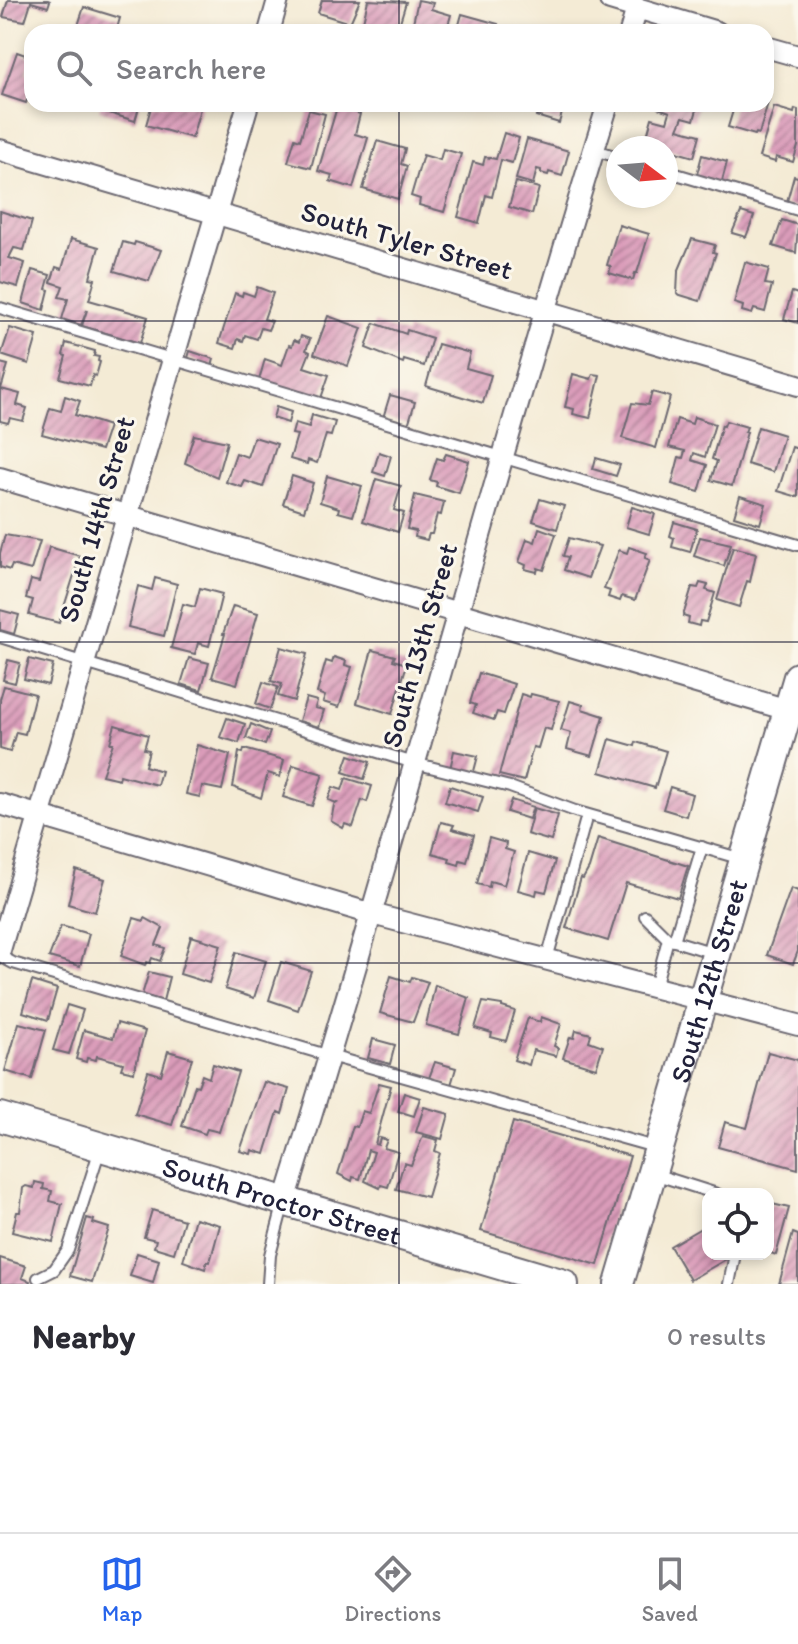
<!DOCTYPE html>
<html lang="en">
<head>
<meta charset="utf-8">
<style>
  :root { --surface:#fff; --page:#f7f7f7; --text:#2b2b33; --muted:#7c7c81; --line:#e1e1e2; --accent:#2563eb }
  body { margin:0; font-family:Itim,sans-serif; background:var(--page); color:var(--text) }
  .controls { position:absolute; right:24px; bottom:24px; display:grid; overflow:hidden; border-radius:16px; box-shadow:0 4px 12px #0003 }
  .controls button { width:72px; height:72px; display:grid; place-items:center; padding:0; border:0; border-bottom:2px solid var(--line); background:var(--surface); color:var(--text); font:40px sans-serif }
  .compass { position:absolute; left:606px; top:136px; width:72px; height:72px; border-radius:50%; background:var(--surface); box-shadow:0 4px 12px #0003; rotate:106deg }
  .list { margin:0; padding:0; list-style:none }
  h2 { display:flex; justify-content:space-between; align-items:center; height:104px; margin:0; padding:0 32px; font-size:34px }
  h2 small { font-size:26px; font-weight:400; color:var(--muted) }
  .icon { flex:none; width:44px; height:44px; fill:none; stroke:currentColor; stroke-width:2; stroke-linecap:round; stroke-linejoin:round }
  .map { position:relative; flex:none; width:798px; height:1284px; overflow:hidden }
  .search { position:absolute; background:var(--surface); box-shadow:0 4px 12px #0003; left:24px; right:24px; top:24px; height:88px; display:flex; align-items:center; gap:20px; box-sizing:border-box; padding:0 28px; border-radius:24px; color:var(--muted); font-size:30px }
  .sheet { height:248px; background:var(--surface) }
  nav { display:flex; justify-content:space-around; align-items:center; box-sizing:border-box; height:112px; border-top:2px solid var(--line); background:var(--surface); font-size:22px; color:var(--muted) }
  nav a { display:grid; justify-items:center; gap:4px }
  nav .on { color:var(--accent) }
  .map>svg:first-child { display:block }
  .building { fill:url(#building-hatch) }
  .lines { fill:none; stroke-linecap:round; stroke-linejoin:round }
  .lane-casing { stroke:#6c6871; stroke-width:14 }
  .street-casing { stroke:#6c6871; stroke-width:24 }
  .secondary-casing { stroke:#6c6871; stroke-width:32 }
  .lane { stroke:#fff; stroke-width:10 }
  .street { stroke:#fff; stroke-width:20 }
  .secondary { stroke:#fff; stroke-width:28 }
  .grid { fill:none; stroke:#22223b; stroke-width:2; stroke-opacity:0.55 }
  .labels { text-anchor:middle; stroke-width:6; stroke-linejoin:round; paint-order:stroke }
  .street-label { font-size:28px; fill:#22223b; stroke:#fbf7ec }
</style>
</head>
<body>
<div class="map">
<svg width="798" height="1284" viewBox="0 0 798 1284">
  <defs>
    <pattern id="building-hatch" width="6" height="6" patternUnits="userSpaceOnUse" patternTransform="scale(2)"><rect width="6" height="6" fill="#da9bb9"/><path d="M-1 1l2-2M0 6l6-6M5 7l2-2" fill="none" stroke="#b07e98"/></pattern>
  </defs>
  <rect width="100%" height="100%" fill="#fbf7ec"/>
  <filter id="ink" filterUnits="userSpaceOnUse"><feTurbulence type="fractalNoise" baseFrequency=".0125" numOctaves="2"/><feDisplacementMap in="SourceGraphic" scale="16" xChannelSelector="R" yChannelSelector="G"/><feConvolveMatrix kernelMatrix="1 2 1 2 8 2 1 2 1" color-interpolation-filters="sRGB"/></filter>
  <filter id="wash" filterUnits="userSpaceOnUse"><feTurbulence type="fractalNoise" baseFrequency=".006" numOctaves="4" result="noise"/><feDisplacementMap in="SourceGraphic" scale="32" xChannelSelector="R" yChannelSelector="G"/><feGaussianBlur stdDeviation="1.8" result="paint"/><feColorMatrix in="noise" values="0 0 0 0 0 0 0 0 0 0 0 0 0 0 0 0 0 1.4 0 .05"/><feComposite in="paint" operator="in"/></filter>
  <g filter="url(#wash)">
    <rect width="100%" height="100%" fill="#f4ebd5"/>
    <g id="blocks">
      <g class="building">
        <polygon points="8,0 48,0 50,1 48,7 31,2 25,21 3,17"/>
        <polygon points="322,0 360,0 350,23 318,13"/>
        <polygon points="368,0 406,2 397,32 380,32 362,26"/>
        <polygon points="418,0 433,3 431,9 451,15 446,32 411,32"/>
        <polygon points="84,7 120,18 116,32 76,32"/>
        <polygon points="462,14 498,24 496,32 457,32"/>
        <polygon points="17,52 31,57 27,72 32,73 32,85 26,103 2,95"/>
        <polygon points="766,98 769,99 759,134 756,133 755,135 728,127 735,104 766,104"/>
        <polygon points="101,104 140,104 135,121 99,110"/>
        <polygon points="152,104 201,105 192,138 146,125"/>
        <polygon points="539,104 571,104 570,108 564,106 559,123 536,116"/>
        <polygon points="659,104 698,106 694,120 683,117 678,129 700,135 694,157 645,143 652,118 667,122 670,112 658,108"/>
        <polygon points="337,107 360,114 355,134 368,138 353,188 330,181 332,175 318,171"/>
        <polygon points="774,107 794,113 795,109 798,110 798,146 793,162 776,157 775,162 759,157"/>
        <polygon points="309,110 325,114 311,168 288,162 295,138 300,140"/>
        <polygon points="504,133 519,138 512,163 501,160 492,197 486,195 479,223 458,217 473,162 483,165 485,157 496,159"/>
        <polygon points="527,139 569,151 562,176 549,172 548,175 541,173 541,170 537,169 533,184 516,179"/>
        <polygon points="377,141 405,149 401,164 407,166 398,199 363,189"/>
        <polygon points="443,149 461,154 444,212 419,205 420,199 411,196 423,155 440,160"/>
        <polygon points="702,155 727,162 721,185 696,178"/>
        <polygon points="794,176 798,177 798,208 786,205"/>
        <polygon points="516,182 539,188 532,214 509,207"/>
        <polygon points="0,211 32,221 24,250 14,248 9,258 25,263 18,287 0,282"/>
        <polygon points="741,212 754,216 746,237 732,233"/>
        <polygon points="782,220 798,225 796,253 773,246"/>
        <polygon points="619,225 649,234 637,273 635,273 633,280 609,273 611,266 607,265"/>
        <polygon points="71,239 99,247 90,278 95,279 89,300 148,317 140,343 82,326 87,310 81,325 62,319 68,299 59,297 63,286 51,282 56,267 62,269"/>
        <polygon points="692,239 715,245 713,252 716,253 700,301 677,294 678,272"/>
        <polygon points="123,242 134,245 135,242 161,250 149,281 114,271"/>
        <polygon points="745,262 769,269 765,284 772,285 765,312 754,309 752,314 742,311 743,306 734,303"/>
        <polygon points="32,270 50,275 46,289 49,290 44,310 23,303"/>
        <polygon points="257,287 273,293 264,319 272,321 268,330 261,328 257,339 245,335 243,341 238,339 235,348 219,343 235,293 242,296 243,292 254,296"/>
        <polygon points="792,292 798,294 798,323 784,319"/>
        <polygon points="328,316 362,328 348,366 314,354"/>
        <polygon points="374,323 406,334 407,330 432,338 424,366 404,360 403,363 366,348"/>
        <polygon points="10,328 37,336 29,364 1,355"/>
        <polygon points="301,336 310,339 306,350 310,352 304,367 329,375 320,401 259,380 265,359 282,365 289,345 292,346 294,340 299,342"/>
        <polygon points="66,343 95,351 94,356 99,357 98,361 100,362 96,376 93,375 90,386 60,378 66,356 63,355"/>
        <polygon points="438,344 470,353 466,368 491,375 483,403 426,386"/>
        <polygon points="190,351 214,359 212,367 188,358"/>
        <polygon points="0,363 8,365 1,389 20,394 17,405 27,408 23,421 10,418 8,423 0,421"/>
        <polygon points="573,374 591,379 593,374 600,375 590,418 573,414 574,409 565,407"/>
        <polygon points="652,392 670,397 656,448 622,438 632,403 648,405"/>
        <polygon points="390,395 415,402 408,425 383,418"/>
        <polygon points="65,396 80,401 75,415 109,426 101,450 42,434 50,408 61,411"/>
        <polygon points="276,407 291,412 288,423 273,418"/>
        <polygon points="312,415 335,422 331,436 326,435 317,463 308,460 307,464 290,459 297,435 292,434 295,423 309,427"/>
        <polygon points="694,417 715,424 705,457 694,453 692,460 707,465 699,492 672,484 679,457 683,458 685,451 669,447 677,419 692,424"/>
        <polygon points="726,421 747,427 745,432 747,432 732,486 711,480 717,461 712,459 722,425 724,426"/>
        <polygon points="758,427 784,435 773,472 747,464"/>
        <polygon points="194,435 227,442 217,477 185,463"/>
        <polygon points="254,437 277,444 263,487 245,481 242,487 226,482 236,453 247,457"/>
        <polygon points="792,447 798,449 798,497 778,491"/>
        <polygon points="379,452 391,456 385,476 373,472"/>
        <polygon points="446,454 469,461 459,493 436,486 437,482 430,480 437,458 443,460"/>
        <polygon points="596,458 620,465 616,476 593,469"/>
        <polygon points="292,476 313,483 304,511 283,504"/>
        <polygon points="327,476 362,486 353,516 338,512 339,508 320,502"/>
        <polygon points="376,479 401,486 394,510 404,513 398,532 363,521"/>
        <polygon points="415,495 444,502 441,515 437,514 432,534 429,534 427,540 415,537 416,531 407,529"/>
        <polygon points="740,496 766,504 760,524 734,516"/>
        <polygon points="540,499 564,506 557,529 533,521"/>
        <polygon points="632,507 655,514 649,534 626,527"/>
        <polygon points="674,522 697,529 690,552 672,547 674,538 670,536"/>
        <polygon points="539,528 556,534 544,570 538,568 537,572 525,569 526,565 519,562 527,539 535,542"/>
        <polygon points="5,535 40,541 31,570 12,565 10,570 0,567 0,553"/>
        <polygon points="700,537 731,544 724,566 694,556"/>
        <polygon points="569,538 600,546 588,578 564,570 568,557 563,556"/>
        <polygon points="49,547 80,556 59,623 29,615 33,600 26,598 31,580 39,582"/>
        <polygon points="629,547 647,553 645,558 650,560 635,600 622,596 620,601 608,597 610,591 604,589 619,550 627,553"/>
        <polygon points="733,547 756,553 750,582 747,581 739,607 717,600"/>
        <polygon points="155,578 177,584 164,636 128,627 138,586 152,590"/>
        <polygon points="700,583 708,585 706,590 715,593 706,622 700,621 699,626 688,623 689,618 683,616 692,587 698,588"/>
        <polygon points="200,588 222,594 209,646 198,643 195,654 171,648 183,604 195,607"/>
        <polygon points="233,606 258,613 237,684 212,677 225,634 223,634"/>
        <polygon points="0,610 19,615 14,634 0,630"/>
        <polygon points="281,647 307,654 294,701 278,696 282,684 271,681"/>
        <polygon points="372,650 395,656 393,660 407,664 392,714 357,703"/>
        <polygon points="334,657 346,661 345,665 352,667 339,707 323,702 325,696 317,693 326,661 332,663"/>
        <polygon points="189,658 209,663 201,690 181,684"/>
        <polygon points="29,659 53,665 48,685 24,679"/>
        <polygon points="8,660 20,663 15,683 3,680"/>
        <polygon points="479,673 514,684 504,714 497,712 494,720 473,713 476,705 470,703"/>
        <polygon points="263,682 278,687 270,709 256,704"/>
        <polygon points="4,686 35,694 25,734 16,732 10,752 0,749 0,699"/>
        <polygon points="521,694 530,697 531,694 559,701 551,730 544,728 538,748 533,747 524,781 499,775"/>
        <polygon points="306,698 317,701 315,708 324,710 319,727 299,721"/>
        <polygon points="570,701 583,705 582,709 604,716 592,756 567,749 571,733 561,730"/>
        <polygon points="227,718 245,724 239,743 220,737"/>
        <polygon points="251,724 270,732 265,745 246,738"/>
        <polygon points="115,725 148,735 144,749 149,750 145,766 161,771 157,785 120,775 119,779 102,775 113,743 110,743"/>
        <polygon points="610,739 635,746 636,742 666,751 655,788 600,772"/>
        <polygon points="197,745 230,755 222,790 202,786 200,797 186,794"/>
        <polygon points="244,749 284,760 280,777 268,773 261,798 233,787 239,752 243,753"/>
        <polygon points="454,751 478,756 473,775 450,769"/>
        <polygon points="349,755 370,762 364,779 343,772"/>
        <polygon points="293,765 323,774 312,806 283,797"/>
        <polygon points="346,778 372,786 367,802 362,800 353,827 345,824 343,828 331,821 334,805 337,803 328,800 333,787 342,790"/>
        <polygon points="450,786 483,797 478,812 445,802"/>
        <polygon points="670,787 692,794 686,816 663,809"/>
        <polygon points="511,800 533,807 529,819 507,812"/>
        <polygon points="534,808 558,815 551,841 527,834"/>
        <polygon points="441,822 454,825 452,829 474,835 467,862 460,860 459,865 449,862 450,858 432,853"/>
        <polygon points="489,838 506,843 505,849 514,852 504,885 490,881 489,887 477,884"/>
        <polygon points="598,838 688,866 678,898 626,883 608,941 566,928 581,878 583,879 589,868"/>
        <polygon points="528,853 555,861 546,892 537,890 536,895 518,890"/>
        <polygon points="76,870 105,879 95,912 68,904"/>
        <polygon points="791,888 798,891 798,951 793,964 767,955"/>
        <polygon points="134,918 144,921 145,918 163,928 156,945 165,948 160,961 152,958 150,963 147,962 145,965 121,956"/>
        <polygon points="61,926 89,934 80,966 49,957"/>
        <polygon points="191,936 221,945 209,983 180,974"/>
        <polygon points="236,952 266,961 254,998 225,989"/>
        <polygon points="281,962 311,971 298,1010 269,1000"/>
        <polygon points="149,972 169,977 163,1001 142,995"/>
        <polygon points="391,976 410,982 412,977 428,982 413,1022 380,1013"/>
        <polygon points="32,981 57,989 48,1020 23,1012"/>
        <polygon points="435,985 469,998 459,1034 426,1025"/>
        <polygon points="483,1002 502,1005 502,1007 515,1011 506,1041 491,1037 492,1033 475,1028"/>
        <polygon points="67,1005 83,1010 69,1054 53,1050"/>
        <polygon points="541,1017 561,1024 554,1046 558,1048 556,1056 533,1050 529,1065 514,1060 528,1018 540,1022"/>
        <polygon points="19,1023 46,1030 32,1079 5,1071"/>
        <polygon points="117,1023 145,1031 134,1072 121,1069 123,1063 97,1056 96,1060 87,1058 86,1062 76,1059 84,1030 113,1038"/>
        <polygon points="576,1030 591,1034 589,1041 603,1046 596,1068 563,1058 570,1037 574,1038"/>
        <polygon points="373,1039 395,1045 390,1064 368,1058"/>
        <polygon points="168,1051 192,1058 172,1125 135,1114 148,1071 161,1075"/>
        <polygon points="768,1052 798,1060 798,1169 718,1147 725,1122 747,1128"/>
        <polygon points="435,1062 456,1068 451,1085 429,1078"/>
        <polygon points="213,1064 238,1072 219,1132 207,1129 205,1134 182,1126 195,1085 198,1086 202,1075 209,1078"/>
        <polygon points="264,1082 289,1089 282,1114 278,1112 265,1154 252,1150 251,1154 240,1151"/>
        <polygon points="379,1083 391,1086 375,1144 378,1145 380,1138 387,1140 384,1148 398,1152 388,1187 381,1185 380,1188 365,1181 374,1152 368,1150 360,1179 353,1177 352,1181 338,1174 353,1126 357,1127 362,1111 369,1113"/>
        <polygon points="404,1093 420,1098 414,1116 398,1111"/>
        <polygon points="424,1107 449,1114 442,1139 416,1132"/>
        <polygon points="513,1122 630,1156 598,1265 481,1231"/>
        <polygon points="423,1136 438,1140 435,1151 440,1153 427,1197 396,1189 404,1163 411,1165"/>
        <polygon points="35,1182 44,1184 43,1189 52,1191 50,1201 62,1204 53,1242 12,1232 17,1212 20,1212 23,1188 26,1186 34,1188"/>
        <polygon points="768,1203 789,1208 776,1255 768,1252"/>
        <polygon points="152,1210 184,1220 174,1253 154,1247 156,1240 144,1237"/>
        <polygon points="87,1218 94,1220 93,1223 109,1228 92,1282 70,1276"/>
        <polygon points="195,1218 220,1225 210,1262 207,1261 205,1269 183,1261"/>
        <polygon points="708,1224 708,1254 735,1254 690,1280 670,1246"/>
        <polygon points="793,1233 798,1235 798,1284 779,1284"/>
        <polygon points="137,1253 159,1260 153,1283 130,1276"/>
        <polygon points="0,1258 26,1266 22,1278 30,1281 29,1284 0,1284"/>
      </g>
    </g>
  </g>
  <g filter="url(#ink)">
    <use href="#blocks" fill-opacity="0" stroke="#6c6871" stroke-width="2"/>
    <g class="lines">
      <defs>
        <g id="lane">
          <polyline points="594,150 618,157"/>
          <polyline points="666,171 798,210"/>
          <polyline points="0,308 798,545"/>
          <polyline points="0,637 414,763 510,787 575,811 742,859"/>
          <polyline points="645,916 668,939"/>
          <polyline points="674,941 702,847"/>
          <polyline points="0,956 13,963 330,1056 658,1148"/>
          <polyline points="547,959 587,815"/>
          <polyline points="655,987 668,939 714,953"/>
          <polyline points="654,1174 717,1194"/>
          <polyline points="38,1278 54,1270 68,1250 100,1149"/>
          <polyline points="268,1284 270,1255 284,1202"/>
          <polyline points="729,1284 735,1254"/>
        </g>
        <g id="street">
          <polyline points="610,0 717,32"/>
          <polyline points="269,32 278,0"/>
          <polyline points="630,32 637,8"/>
          <polyline points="766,47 798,56"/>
          <polyline points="0,150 798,385"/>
          <polyline points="0,478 798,713"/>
          <polyline points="0,804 372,914 798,1025"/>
          <polyline points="0,950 248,104"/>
          <path d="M285,1201C398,837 495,468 608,104"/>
        </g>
        <g id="secondary">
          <path id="s1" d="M0,1117L564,1284"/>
          <path id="s2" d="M619,1284L798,677"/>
        </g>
      </defs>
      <use href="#lane" class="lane-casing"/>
      <use href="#street" class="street-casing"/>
      <use href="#secondary" class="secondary-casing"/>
      <use href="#lane" class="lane"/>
      <use href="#street" class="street"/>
      <use href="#secondary" class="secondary"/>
    </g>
  </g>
  <path class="grid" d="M399,0V32M399,104V1284M0,321H798M0,642H798M0,963H798"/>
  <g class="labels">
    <g class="street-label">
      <text transform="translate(407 240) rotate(16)" y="10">South Tyler Street</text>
      <text transform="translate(96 519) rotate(-74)" y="10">South 14th Street</text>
      <text transform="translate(419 645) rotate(-74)" y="10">South 13th Street</text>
      <text dy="10" stroke="none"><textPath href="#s2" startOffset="316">South 12th Street</textPath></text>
      <text dy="10" stroke="none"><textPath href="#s1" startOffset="294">South Proctor Street</textPath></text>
    </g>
  </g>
</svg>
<div class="controls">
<button><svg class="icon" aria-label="locate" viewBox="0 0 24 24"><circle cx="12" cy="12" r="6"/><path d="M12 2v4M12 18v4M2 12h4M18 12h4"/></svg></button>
</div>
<svg class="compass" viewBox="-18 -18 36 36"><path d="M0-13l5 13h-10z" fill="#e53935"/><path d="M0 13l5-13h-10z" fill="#7c7c81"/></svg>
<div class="search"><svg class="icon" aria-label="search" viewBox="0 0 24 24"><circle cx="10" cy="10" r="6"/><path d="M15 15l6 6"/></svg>Search here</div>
</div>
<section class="sheet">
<h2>Nearby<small>0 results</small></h2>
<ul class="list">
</ul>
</section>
<nav>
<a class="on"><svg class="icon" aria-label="map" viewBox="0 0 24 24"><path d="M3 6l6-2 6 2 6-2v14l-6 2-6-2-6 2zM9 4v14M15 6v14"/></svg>Map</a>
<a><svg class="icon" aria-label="directions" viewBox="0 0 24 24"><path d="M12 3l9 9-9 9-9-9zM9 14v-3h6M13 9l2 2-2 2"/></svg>Directions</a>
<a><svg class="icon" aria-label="saved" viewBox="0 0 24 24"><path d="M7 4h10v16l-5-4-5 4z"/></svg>Saved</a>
</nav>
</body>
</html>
